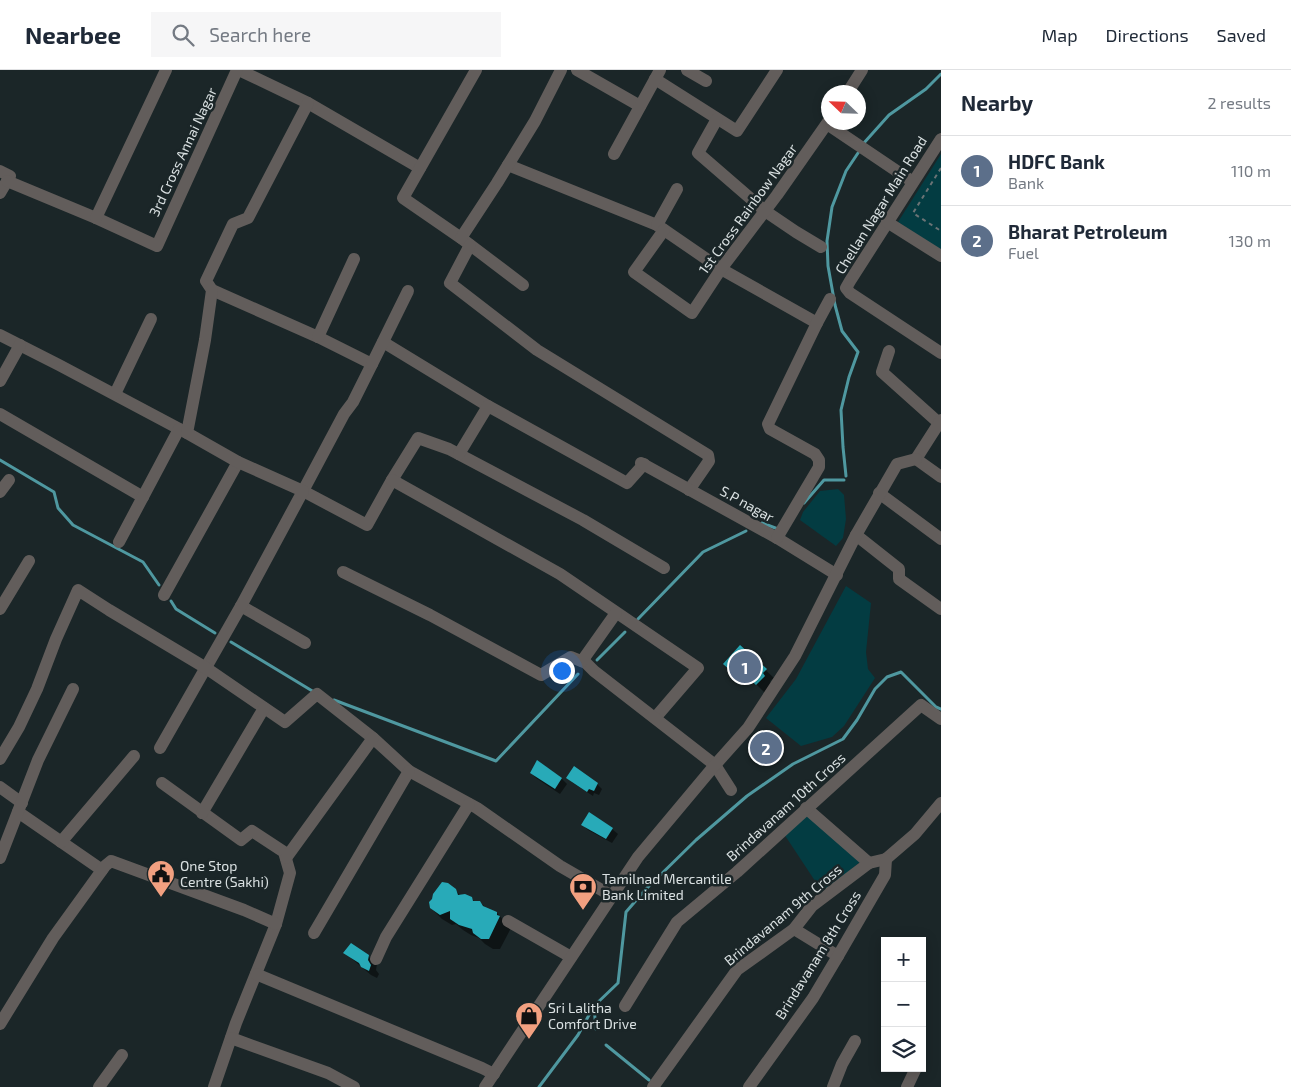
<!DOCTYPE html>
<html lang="en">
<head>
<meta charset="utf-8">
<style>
  :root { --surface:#fff; --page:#f6f6f7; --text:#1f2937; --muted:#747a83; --line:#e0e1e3; --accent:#ea580c }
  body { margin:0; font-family:"Exo 2",sans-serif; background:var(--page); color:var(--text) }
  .controls { position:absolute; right:15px; bottom:15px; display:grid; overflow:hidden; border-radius:0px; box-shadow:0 2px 12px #0003 }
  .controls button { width:45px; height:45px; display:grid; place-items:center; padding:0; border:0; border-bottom:1px solid var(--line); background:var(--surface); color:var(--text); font:25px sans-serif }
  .compass { position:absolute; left:821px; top:15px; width:45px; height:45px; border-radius:50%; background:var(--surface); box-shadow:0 2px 12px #0003; rotate:293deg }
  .you { position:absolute; left:561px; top:600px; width:18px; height:18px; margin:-12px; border:4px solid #fff; border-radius:50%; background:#1a73e8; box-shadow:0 0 0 8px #1a73e833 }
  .badge { display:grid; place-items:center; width:32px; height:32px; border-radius:50%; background:var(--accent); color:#fff; font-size:16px; font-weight:700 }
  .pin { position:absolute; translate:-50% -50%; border:2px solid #fff; box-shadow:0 1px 5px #0006 }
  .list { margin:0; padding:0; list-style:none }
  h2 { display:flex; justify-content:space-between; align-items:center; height:65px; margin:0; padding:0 20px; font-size:21px }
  h2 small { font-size:16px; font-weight:400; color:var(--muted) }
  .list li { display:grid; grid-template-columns:32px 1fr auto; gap:15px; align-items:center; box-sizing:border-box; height:70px; padding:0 20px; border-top:1px solid var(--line) }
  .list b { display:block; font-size:19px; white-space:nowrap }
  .list p { margin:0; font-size:16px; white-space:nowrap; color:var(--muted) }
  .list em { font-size:16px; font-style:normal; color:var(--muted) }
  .icon { flex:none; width:28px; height:28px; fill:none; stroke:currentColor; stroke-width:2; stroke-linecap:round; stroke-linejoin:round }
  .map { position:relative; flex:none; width:941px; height:1017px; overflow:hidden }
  header { display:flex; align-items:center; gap:30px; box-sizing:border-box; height:70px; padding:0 25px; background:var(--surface); border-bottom:1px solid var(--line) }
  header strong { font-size:24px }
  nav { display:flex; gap:28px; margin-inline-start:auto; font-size:18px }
  .search { width:350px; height:45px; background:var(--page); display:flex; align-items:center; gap:12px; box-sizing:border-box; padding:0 18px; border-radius:0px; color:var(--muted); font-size:19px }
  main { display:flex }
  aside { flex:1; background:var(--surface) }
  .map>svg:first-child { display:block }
  .green { fill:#033c42 }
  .shadow { fill:#0007 }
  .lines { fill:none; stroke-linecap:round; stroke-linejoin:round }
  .stream { stroke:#4f98a0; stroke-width:3 }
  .building { fill:#28aab8 }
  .path { stroke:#6a7375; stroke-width:2; stroke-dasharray:4 4; stroke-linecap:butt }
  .minor { stroke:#625d5b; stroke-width:12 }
  .tertiary { stroke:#625d5b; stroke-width:12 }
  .labels { text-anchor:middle; stroke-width:5; stroke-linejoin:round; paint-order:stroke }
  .street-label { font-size:14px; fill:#dae1e2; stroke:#1b2628 }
  .poi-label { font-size:14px; fill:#dae1e2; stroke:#1b2628; text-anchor:start }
</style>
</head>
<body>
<header>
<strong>Nearbee</strong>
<div class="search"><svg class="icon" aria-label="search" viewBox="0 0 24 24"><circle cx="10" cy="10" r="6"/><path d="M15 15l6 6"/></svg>Search here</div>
<nav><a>Map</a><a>Directions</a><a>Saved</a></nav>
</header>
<main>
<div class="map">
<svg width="941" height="1017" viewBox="0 0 941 1017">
  <rect width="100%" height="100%" fill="#1b2628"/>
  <g class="green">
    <polygon points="941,84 941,180 898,152"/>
    <polygon points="838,419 844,425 846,449 843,468 836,476 800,450 803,442 820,421"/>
    <polygon points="846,516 871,533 866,582 868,599 875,608 844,656 832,667 801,676 766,648 796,609"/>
    <polygon points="807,745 860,792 823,823 784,764"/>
  </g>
  <g class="shadow">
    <polygon points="741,577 774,608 770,611 772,615 765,623 754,612 747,614 733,602"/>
    <polygon points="537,691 562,709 567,714 560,724 536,708 531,703"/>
    <polygon points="567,708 597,714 602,719 599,725 594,723 593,726 573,713"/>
    <polygon points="583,755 612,759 618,764 612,773 588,760"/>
    <polygon points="455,820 461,826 471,828 475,832 480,832 487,839 497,843 511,858 500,879 493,879 485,874 479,868 471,865 463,860 456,854 452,855 442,849 431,838"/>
    <polygon points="345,883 368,886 377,894 376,900 379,904 377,908 371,905"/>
  </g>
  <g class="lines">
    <g class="stream">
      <polyline points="863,74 889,45 926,19 941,4"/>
      <polyline points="0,390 54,422 58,438 73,455 143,492 159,515"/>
      <polyline points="846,406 843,377 841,340 849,307 858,282 842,261 835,235 828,196 827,171 832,137 846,101 858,83"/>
      <polyline points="804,433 824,410 844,410"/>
      <polyline points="762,453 778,459"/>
      <polyline points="171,531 176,539 215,563"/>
      <polyline points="638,549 703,482 746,461"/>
      <polyline points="231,572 314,622"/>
      <polyline points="597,590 625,562"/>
      <polyline points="334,630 496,691 578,604"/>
      <polyline points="594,937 596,959"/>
      <polyline points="606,975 649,1010"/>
      <polyline points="539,1017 578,965 594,936 618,913 626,842 645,820 696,770 747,726 793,694 843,669 857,650 875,619 887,607 901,602 936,637 941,639"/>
    </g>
  </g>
  <g class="building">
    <polygon points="740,575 767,599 763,603 765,606 756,615 745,604 738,607 723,594"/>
    <polygon points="537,690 562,708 555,719 530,703"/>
    <polygon points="574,696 598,713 594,721 589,719 587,722 566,708"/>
    <polygon points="589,742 613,758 606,769 581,755"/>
    <polygon points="442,812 448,813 456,819 458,825 465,824 472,827 473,831 480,831 483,836 497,842 497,845 500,846 489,869 481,869 473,863 472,859 459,855 450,849 450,841 440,845 430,838 429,832 432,829 433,824"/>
    <polygon points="351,873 369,885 368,890 371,895 369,901 361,897 359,893 343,883"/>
  </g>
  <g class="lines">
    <polyline class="path" points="941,98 913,143 941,161"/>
    <g class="minor">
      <polyline points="239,0 308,33 420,98"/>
      <polyline points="476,0 403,128 461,168 523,215"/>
      <polyline points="577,0 640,36"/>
      <polyline points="687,0 706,11"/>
      <polyline points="655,9 737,61 777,0"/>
      <polyline points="848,22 862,0"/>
      <polyline points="717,49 698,83 765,141 796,162 821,177"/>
      <polyline points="827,54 913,112"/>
      <polyline points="941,69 850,211 846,218 850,223 941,283"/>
      <polyline points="614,84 660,0"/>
      <polyline points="508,95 657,155 721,199 817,253"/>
      <polyline points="0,101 10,106 0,123"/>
      <polyline points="7,111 96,148 157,176 237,0"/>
      <polyline points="96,148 166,0"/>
      <polyline points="887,152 941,186"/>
      <polyline points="657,155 677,119"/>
      <polyline points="664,160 634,202 692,243 721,199 777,125 828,52"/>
      <polyline points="461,168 497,113 535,51 561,0"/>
      <polyline points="470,175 450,213 537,280 708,385 709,391 689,420"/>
      <polyline points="212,220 318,267 372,294 353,332 344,344 303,421 367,455 392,410 418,368 449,379 583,450 664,498"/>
      <polyline points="0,265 59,295 187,363"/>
      <polyline points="318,267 354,189"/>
      <polyline points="383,272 488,336"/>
      <polyline points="889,281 882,302 939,353"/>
      <polyline points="372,294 408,221"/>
      <polyline points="0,311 20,275"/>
      <polyline points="115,324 151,249"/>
      <polyline points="0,344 143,427"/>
      <polyline points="459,384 488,336 627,413 644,394"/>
      <polyline points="641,393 777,468 837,505"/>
      <polyline points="392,410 560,504 698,598 655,648"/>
      <polyline points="0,422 9,410"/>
      <polyline points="879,423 941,469"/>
      <polyline points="856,465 899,499 899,509 941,539"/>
      <polyline points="777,468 819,397 819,390 815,384 770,359 768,354 817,253 830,229"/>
      <polyline points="119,472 179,359"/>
      <polyline points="343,502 430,545 541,605 571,587 586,593 594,601 715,695 731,720"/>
      <polyline points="164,525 238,392"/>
      <polyline points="241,536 305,573"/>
      <polyline points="0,539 29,491"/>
      <polyline points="582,591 616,543"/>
      <polyline points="160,678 241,536 303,421 238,392 187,363 205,270 212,220 206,211 233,154 248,148 308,33"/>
      <polyline points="0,689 19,657 37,619 56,569 78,520 109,540 206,598 285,652 317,624 373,668 409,701 477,738 560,796 612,826"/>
      <polyline points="162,713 241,770 252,761 284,782 290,803 276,854 236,953 214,1017"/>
      <polyline points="0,717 22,733"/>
      <polyline points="806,738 869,793"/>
      <polyline points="18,742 102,800"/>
      <polyline points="202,743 264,638"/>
      <polyline points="61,772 134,686"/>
      <polyline points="0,788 38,690 73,619"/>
      <polyline points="286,788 373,668"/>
      <polyline points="886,789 915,764 941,733"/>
      <polyline points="508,851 571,887"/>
      <polyline points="794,859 838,886"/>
      <polyline points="314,863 409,701"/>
      <polyline points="376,889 386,867 469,734"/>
      <polyline points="256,904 482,998 494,1004"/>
      <polyline points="625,936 677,852 737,802 921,635 941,649"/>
      <polyline points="0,954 53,868 105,796 111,791 244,840 276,854"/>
      <polyline points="231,968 328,1003 354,1017"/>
      <polyline points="99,1017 122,985"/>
      <polyline points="653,1017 737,900 794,859 812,836 869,793 886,789"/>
      <polyline points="749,1017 813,928 838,886 885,805 886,789"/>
      <polyline points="833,1017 842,994 855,971"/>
      <polyline points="907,1017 916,998"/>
    </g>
    <g class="tertiary">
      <polyline points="916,389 941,350"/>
      <polyline points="916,389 941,407"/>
      <polyline points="485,1017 638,787 715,695 748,658 795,586 856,465 897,394 916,389"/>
    </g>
  </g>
  <defs>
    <symbol id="civic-pin" viewBox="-11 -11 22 30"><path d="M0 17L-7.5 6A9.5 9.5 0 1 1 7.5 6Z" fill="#f2a080" stroke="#1b2628"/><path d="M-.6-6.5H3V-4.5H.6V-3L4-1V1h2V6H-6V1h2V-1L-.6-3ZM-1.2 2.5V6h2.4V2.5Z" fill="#111"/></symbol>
    <symbol id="bank-pin" viewBox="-11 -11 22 30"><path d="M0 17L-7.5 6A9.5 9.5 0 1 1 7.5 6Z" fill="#f2a080" stroke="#1b2628"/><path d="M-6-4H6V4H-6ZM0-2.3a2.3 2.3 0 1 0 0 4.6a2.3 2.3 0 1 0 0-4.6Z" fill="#111"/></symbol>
    <symbol id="shop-pin" viewBox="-11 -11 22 30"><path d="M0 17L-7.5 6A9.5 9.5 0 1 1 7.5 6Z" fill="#f2a080" stroke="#1b2628"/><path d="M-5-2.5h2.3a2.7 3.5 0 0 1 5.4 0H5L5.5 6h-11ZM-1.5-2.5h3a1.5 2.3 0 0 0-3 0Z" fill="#111"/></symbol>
  </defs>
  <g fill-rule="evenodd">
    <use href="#civic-pin" x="145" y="788" width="32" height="43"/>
    <use href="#bank-pin" x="567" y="801" width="32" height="43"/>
    <use href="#shop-pin" x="513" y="930" width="32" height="43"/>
  </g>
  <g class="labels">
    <g class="street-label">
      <text transform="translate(183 82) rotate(-65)" y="5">3rd Cross Annai Nagar</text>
      <text transform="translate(881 135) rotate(-58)" y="5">Chellan Nagar Main Road</text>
      <text transform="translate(748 139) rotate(-54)" y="5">1st Cross Rainbow Nagar</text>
      <text transform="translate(747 434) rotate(29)" y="5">S.P nagar</text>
      <text transform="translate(786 737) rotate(-42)" y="5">Brindavanam 10th Cross</text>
      <text transform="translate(783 845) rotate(-40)" y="5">Brindavanam 9th Cross</text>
      <text transform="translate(818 885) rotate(-58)" y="5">Brindavanam 8th Cross</text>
    </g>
    <g class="poi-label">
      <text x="180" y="801">One Stop<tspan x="180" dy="16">Centre (Sakhi)</tspan></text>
      <text x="602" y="814">Tamilnad Mercantile<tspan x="602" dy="16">Bank Limited</tspan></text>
      <text x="548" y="943">Sri Lalitha<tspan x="548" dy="16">Comfort Drive</tspan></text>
    </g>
  </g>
</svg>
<div class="controls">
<button>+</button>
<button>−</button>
<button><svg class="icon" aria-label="layers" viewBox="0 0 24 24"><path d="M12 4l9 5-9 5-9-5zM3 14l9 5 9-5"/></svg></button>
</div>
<svg class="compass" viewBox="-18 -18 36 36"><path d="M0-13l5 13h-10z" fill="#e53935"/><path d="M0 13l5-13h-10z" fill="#747a83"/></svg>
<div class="you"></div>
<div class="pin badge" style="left:745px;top:597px;background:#5c6f8a">1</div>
<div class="pin badge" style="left:766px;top:678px;background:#5c6f8a">2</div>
</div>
<aside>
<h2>Nearby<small>2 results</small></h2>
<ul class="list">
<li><span class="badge" style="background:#5c6f8a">1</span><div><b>HDFC Bank</b><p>Bank</p></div><em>110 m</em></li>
<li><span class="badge" style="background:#5c6f8a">2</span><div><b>Bharat Petroleum</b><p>Fuel</p></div><em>130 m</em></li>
</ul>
</aside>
</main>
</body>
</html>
